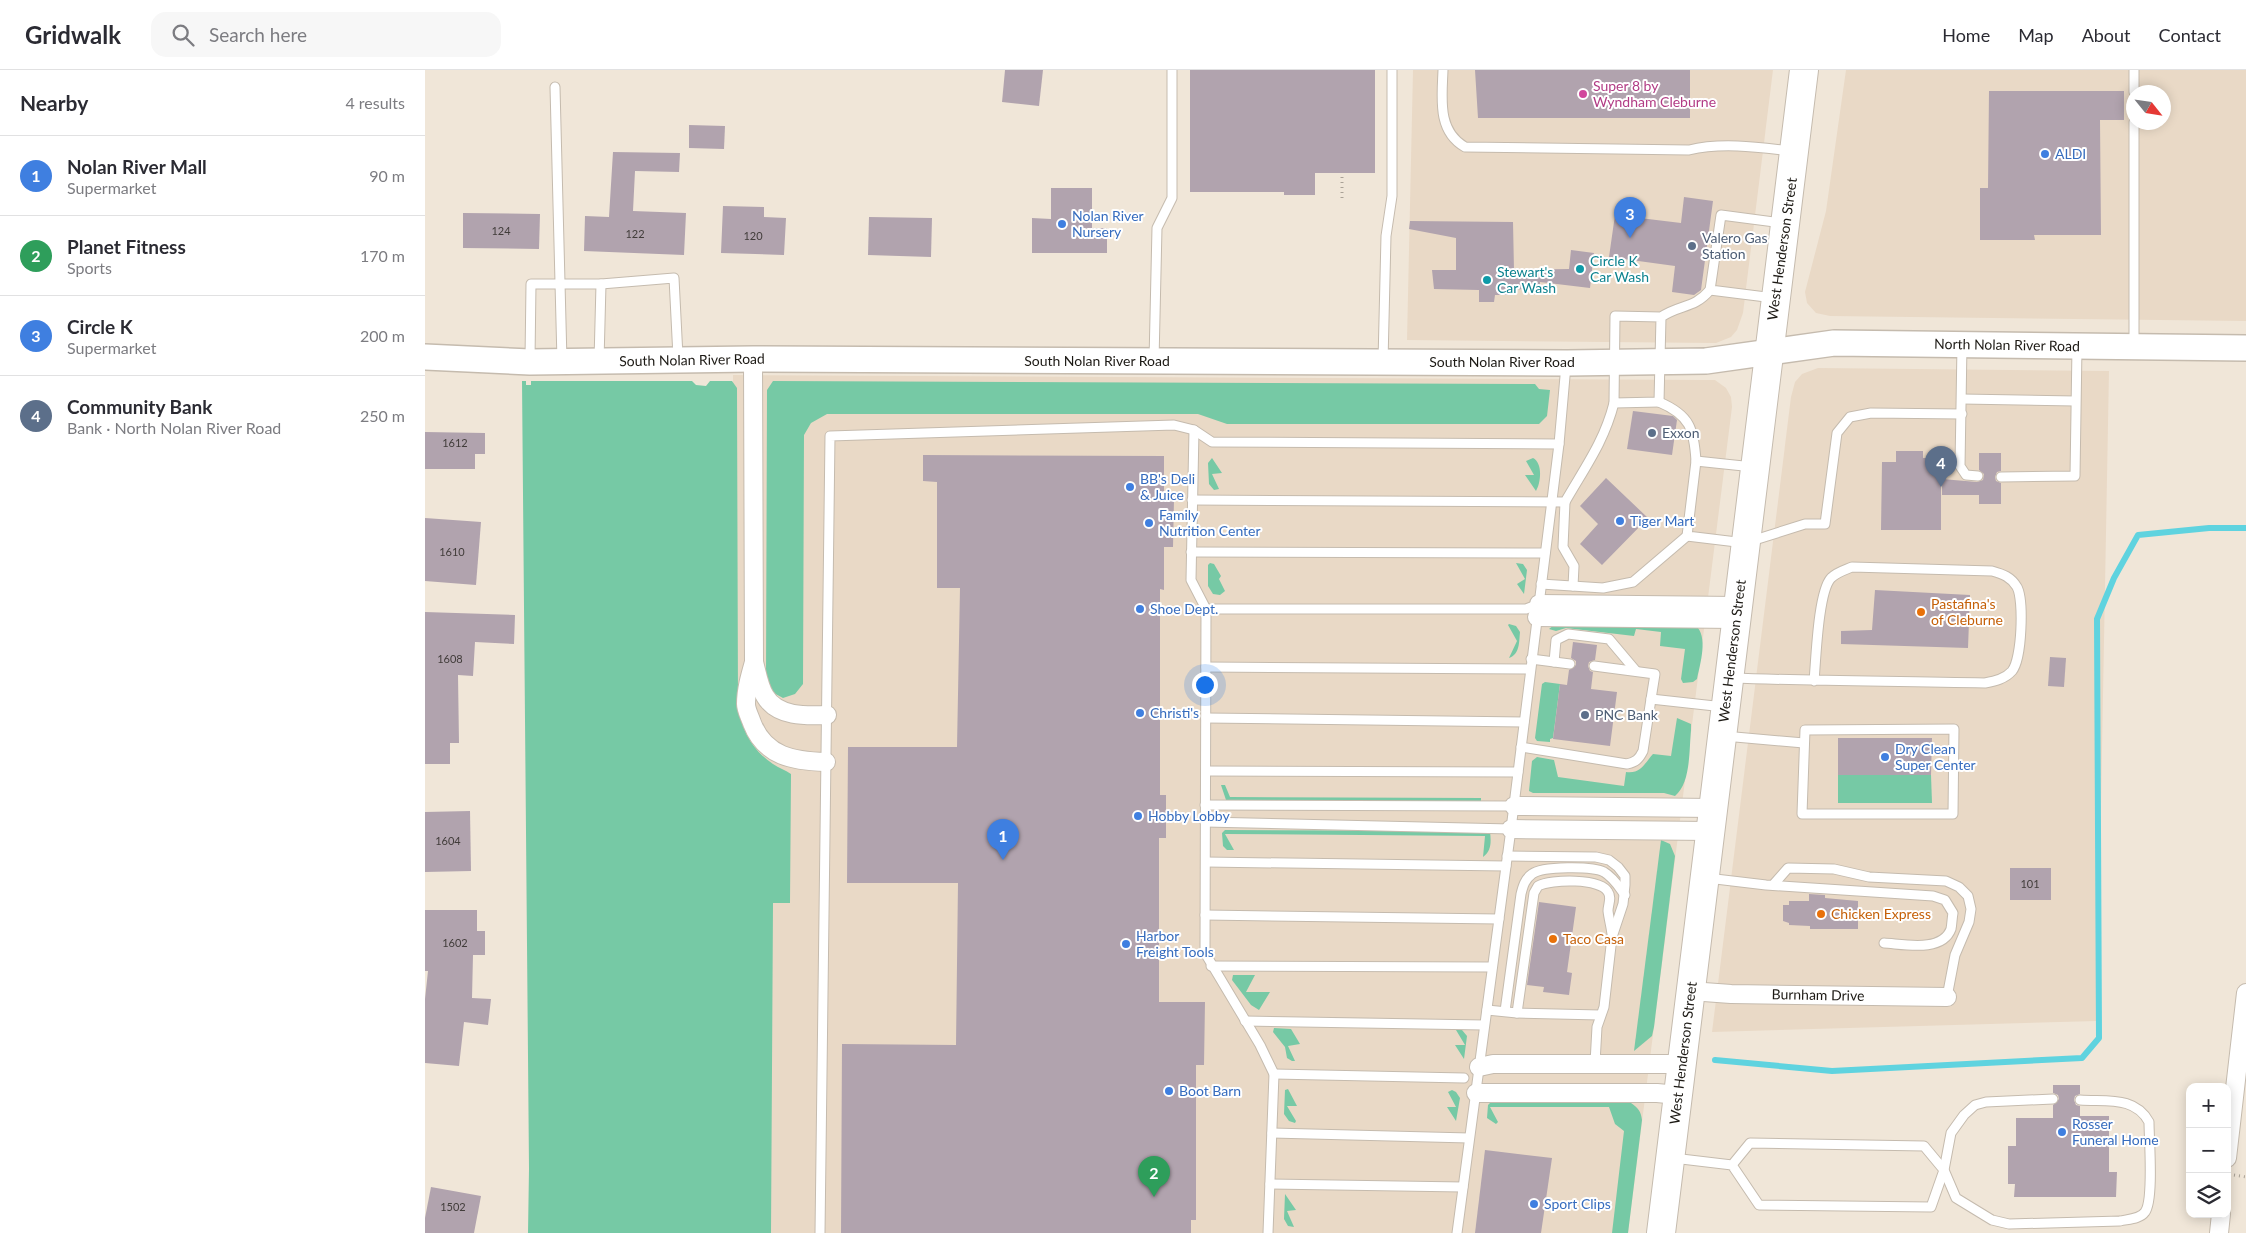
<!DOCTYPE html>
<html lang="en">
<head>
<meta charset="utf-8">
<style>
  :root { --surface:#fff; --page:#f7f7f7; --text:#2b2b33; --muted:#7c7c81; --line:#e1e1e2; --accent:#1b70be }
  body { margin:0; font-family:Lato,sans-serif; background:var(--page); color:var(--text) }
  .controls { position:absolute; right:15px; bottom:15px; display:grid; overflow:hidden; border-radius:10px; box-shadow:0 2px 12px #0003 }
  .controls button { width:45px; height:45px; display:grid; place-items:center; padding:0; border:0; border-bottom:1px solid var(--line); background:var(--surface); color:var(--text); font:25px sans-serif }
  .compass { position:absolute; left:1701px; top:15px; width:45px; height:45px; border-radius:50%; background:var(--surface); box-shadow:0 2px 12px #0003; rotate:120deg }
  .you { position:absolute; left:779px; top:614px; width:18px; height:18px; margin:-12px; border:4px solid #fff; border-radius:50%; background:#1a73e8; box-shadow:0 0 0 8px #1a73e833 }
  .badge { display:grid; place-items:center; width:32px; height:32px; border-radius:50%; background:var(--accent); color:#fff; font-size:16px; font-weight:700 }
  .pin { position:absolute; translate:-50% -41px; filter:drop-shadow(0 1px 2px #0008) }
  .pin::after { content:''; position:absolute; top:26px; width:18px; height:15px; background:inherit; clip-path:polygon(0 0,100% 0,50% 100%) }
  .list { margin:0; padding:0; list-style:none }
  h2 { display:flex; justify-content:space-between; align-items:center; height:65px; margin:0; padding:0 20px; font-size:21px }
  h2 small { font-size:16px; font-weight:400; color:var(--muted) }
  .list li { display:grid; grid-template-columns:32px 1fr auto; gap:15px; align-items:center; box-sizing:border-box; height:80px; padding:0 20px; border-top:1px solid var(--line) }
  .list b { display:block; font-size:19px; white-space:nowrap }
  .list p { margin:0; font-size:16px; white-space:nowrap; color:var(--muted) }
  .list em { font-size:16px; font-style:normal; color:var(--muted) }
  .icon { flex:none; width:28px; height:28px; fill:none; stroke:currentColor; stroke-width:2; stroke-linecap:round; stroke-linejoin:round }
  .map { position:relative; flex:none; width:1821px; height:1163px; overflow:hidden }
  header { display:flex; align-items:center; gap:30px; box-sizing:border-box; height:70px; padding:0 25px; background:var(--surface); border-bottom:1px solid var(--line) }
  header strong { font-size:24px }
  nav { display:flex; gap:28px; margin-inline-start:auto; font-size:18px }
  .search { width:350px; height:45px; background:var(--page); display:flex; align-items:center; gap:12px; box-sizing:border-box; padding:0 18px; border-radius:15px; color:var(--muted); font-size:19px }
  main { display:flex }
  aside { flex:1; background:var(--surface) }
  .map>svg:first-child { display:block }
  .built { fill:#e9d9c6; fill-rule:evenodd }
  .green { fill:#76c9a5 }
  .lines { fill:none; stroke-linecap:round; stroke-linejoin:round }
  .stream { stroke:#5fd3df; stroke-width:6 }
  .building { fill:#b1a3ae }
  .lane-casing { stroke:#c5bbae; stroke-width:11 }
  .street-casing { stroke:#c5bbae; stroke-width:20 }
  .secondary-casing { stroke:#c5bbae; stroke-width:28 }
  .primary-casing { stroke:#c5bbae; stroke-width:30 }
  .path { stroke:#a9a196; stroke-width:3; stroke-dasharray:1 4; stroke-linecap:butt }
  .lane { stroke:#fff; stroke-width:9 }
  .street { stroke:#fff; stroke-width:18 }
  .secondary { stroke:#fff; stroke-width:25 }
  .primary { stroke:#fff; stroke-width:28 }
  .hotel-dot { fill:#d1479c; stroke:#fff; stroke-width:2 }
  .shop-dot { fill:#3f7fe0; stroke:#fff; stroke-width:2 }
  .service-dot { fill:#5c6f8a; stroke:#fff; stroke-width:2 }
  .culture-dot { fill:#0f9aa8; stroke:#fff; stroke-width:2 }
  .food-dot { fill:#e8710a; stroke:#fff; stroke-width:2 }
  .labels { text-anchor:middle; stroke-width:4; stroke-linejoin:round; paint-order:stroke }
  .number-label { font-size:11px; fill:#413c3a }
  .hotel-label { font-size:14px; fill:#b23c85; stroke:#fff; text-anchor:start }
  .shop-label { font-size:14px; fill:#366cbe; stroke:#fff; text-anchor:start }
  .service-label { font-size:14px; fill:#4e5e75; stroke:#fff; text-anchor:start }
  .street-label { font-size:14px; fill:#1c1914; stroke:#fff }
  .culture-label { font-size:14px; fill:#0d838f; stroke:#fff; text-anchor:start }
  .food-label { font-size:14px; fill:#c56008; stroke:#fff; text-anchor:start }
</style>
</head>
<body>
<header>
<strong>Gridwalk</strong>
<div class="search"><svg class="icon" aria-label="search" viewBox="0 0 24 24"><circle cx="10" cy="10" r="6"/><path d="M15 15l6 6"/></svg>Search here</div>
<nav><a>Home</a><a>Map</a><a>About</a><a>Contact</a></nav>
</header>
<main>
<aside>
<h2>Nearby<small>4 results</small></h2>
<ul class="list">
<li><span class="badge" style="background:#3f7fe0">1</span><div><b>Nolan River Mall</b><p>Supermarket</p></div><em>90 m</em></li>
<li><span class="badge" style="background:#2e9e5b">2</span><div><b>Planet Fitness</b><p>Sports</p></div><em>170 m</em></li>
<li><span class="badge" style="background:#3f7fe0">3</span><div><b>Circle K</b><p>Supermarket</p></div><em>200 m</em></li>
<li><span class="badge" style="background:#5c6f8a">4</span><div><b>Community Bank</b><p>Bank · North Nolan River Road</p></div><em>250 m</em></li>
</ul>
</aside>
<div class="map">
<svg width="1821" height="1163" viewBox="0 0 1821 1163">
  <rect width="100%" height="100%" fill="#f0e6d8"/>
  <g class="built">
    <polygon points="988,0 1348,0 1318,243 1312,260 1306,267 1291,273 982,270"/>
    <path d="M1421,0H1821V251L1405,246L1391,243L1382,233L1380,222L1401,141ZM1708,22H1738V52H1708Z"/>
    <polygon points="1393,298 1684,301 1672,951 1287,962 1366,327 1370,312 1377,304"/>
    <polygon points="308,305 1278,310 1290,310 1301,318 1306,327 1307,337 1203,1163 311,1163"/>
  </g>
  <g class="green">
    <path d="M97,311H101V315H106V311H267L271,315L281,316L285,311H307L312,318L313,637C317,661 328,681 348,694C354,698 360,700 366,704L365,833H348L346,1163H103L104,1099Z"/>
    <polygon points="348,311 1110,314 1114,319 1125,320 1122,346 1114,354 802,354 773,344 402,344 386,353 379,365 378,614 370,624 358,628 345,621 341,610 342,320"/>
    <polygon points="787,388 797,403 787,404 794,419 789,420 784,414 783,393"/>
    <path d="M1108,388C1118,393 1116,413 1111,421L1100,405H1109L1101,391Z"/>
    <polygon points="785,493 789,494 796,506 794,509 800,521 795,525 788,524 783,516 783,495"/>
    <polygon points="1091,493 1098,494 1102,500 1099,524 1092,514 1100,509"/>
    <path d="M1084,554L1091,556L1095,562C1094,572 1095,584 1084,588L1092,571L1083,555Z"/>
    <path d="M1129,555H1270C1284,566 1275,594 1272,609L1268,612L1258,613L1256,609L1260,579L1235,576L1236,562L1211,559L1209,566L1141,558L1131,561L1124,559Z"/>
    <polygon points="1120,612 1135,614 1128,668 1125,669 1125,672 1112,671 1110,668 1117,614"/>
    <path d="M1252,648L1266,654V660C1264,680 1266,713 1250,726L1239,723H1108L1104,721L1107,691L1112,687L1129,690L1133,707L1199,716L1201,702C1216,704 1219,694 1228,684L1246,686Z"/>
    <polygon points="1413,705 1506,705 1507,733 1413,733"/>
    <polygon points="796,715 800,715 805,727 1056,728 1056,732 804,732 801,730"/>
    <path d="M800,760L1065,761C1066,771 1067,781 1058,787L1060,766L800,764L809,780H802L798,776L797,763Z"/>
    <polygon points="1236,770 1245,774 1250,786 1229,957 1227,966 1209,981"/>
    <polygon points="808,905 830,905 821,922 845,922 834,940 826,935 807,910"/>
    <polygon points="849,958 866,959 875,974 863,976 870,991 867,991 862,988 860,977 848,962"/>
    <polygon points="1031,960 1037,960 1042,966 1039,989 1030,975 1040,975"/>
    <polygon points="863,1019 872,1036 862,1036 871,1051 870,1053 864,1051 859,1044 860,1020"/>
    <polygon points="1027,1020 1031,1022 1035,1028 1031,1051 1022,1037 1031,1037 1023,1022"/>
    <path d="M1065,1033H1206C1213,1038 1216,1041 1217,1050L1203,1163H1187L1199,1061L1190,1054L1184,1037H1065L1073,1052L1071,1054L1062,1048L1063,1035Z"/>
    <polygon points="860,1124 871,1140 862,1141 869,1157 863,1156 859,1149"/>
  </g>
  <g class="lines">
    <polyline class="stream" points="1290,990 1407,1001 1657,988 1674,968 1672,549 1689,508 1713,465 1784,458 1821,458"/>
  </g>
  <g class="building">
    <polygon points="580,0 618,0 614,36 577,32"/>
    <polygon points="765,0 950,0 950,103 890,103 890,125 859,125 859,122 765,122"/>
    <polygon points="1050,0 1265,0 1265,48 1053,48"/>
    <polygon points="1564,21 1699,21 1699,50 1675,50 1676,165 1609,165 1610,170 1555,170 1555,118 1563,118"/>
    <polygon points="264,55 300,56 299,79 264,78"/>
    <polygon points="188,82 255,83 254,102 210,101 208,141 261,143 259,185 159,181 160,146 184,147"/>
    <polygon points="626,118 667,118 667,158 682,158 682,183 607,183 607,148 626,149"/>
    <polygon points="1259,127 1288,131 1276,220 1269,225 1247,222 1250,196 1184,187 1190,145 1256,153"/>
    <polygon points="298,136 339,137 339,147 361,148 359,185 296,183"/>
    <polygon points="38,143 115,144 114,179 38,178"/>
    <polygon points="444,147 507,148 506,187 443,185"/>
    <polygon points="985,151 1088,152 1089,200 1144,199 1146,180 1169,183 1165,218 1115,212 1115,220 1085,219 1085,225 1070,225 1069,232 1054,232 1054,220 1009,219 1007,200 1031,200 1031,168 984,159"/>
    <polygon points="1208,341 1248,346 1252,350 1247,385 1202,379"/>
    <polygon points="0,362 60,363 60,384 50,384 50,399 0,399"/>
    <polygon points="1471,381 1498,381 1498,388 1502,388 1502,391 1516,391 1516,460 1456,460 1457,392 1471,392"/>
    <polygon points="1554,383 1576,383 1576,401 1572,402 1570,407 1571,411 1576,413 1576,434 1554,434 1554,425 1517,425 1517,409 1552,412 1558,410 1559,404 1554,400"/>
    <polygon points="498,385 739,386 739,429 749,429 748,477 739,477 739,520 735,519 735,725 741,725 741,768 734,768 734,932 780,932 779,995 771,995 771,1150 766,1150 766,1163 416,1163 417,974 531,975 533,813 422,813 423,677 532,677 535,518 512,518 512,412 498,411"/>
    <polygon points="1181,408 1223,448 1177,495 1155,474 1173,454 1155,436"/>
    <polygon points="0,448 56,452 51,515 0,511"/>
    <polygon points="1450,520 1545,525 1543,578 1416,574 1416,561 1447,560"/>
    <polygon points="0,542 90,545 89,574 50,572 48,606 33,605 34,673 25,673 25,694 0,694"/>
    <polygon points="1148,572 1172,575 1170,590 1164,592 1163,596 1165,601 1168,602 1166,619 1192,622 1185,676 1128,669 1135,614 1142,615 1144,600 1151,595 1151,591 1146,588"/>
    <polygon points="1625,587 1641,588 1639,617 1623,616"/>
    <polygon points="1413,668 1507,668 1506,705 1413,705"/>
    <polygon points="45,741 46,801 0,802 0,742"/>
    <rect x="1585" y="798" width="41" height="32"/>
    <polygon points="1384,824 1400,825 1400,828 1433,831 1433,859 1385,859 1385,856 1364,855 1364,853 1358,851 1358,835 1364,835 1364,831 1384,831"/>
    <polygon points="1114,832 1151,837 1142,902 1147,903 1144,925 1118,922 1119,917 1102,915"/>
    <polygon points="0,840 52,840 52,861 60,861 60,885 48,885 47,928 66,929 63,955 39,952 34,996 0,993 0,929 3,901 0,901"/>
    <polygon points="1628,1015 1655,1015 1655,1024 1650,1026 1649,1030 1651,1035 1655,1036 1655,1046 1684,1046 1684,1102 1692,1102 1691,1127 1589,1127 1590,1114 1583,1114 1583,1076 1591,1076 1591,1048 1628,1048 1628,1035 1634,1029 1633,1025 1628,1023"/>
    <polygon points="1060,1080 1127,1088 1116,1163 1050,1163"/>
    <polygon points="6,1117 56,1126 49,1163 0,1163 0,1148"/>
  </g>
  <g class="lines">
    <defs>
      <g id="lane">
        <path d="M1018,0C1017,28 1012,61 1040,77L1264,80C1296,72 1333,77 1366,81"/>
        <polyline points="1709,0 1709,22"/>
        <polyline points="130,17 137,291"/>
        <polyline points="1709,52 1709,275"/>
        <polyline points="176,214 249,208 253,287"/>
        <polyline points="1349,228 1285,220 1296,145 1357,153"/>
        <path d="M1236,247L1190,246L1189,333L1234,332L1236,247C1255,234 1269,239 1285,220"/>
        <polyline points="1537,275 1535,396 1541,405 1553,406"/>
        <polyline points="105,289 106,214 176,214 174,291"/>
        <polyline points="729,291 732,158 747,128 747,0"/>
        <polyline points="958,292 961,166 967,126 967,0"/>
        <polyline points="1537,329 1650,331"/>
        <path d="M1234,332C1265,345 1269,359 1271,391"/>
        <polyline points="769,360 766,510 781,539 780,883 835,975 849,1004 843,1163"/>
        <polyline points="1328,397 1271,391 1262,466 1320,473 1380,454 1400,454 1412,363 1425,347 1446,343 1537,344"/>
        <polyline points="1576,407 1650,406 1652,277"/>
        <path d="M767,430L1140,432C1160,397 1179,372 1189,333"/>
        <polyline points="1140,432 1138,477 1149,496 1148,516"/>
        <polyline points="766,482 1120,483"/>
        <polyline points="1116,514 1178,518 1208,512 1262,466"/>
        <polyline points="781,539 1101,539 1114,534"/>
        <polyline points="1106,589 1145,594"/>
        <polyline points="1129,592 1131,570 1143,564 1184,569 1211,601"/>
        <polyline points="1169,596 1230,604 1226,629"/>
        <polyline points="781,597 1105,599"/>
        <path d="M1306,608C1391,611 1475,611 1560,613C1570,611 1580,609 1587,601C1597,589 1599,530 1592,517C1586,507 1578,504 1567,501L1427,497C1420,500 1412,502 1406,508C1393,522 1391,590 1389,611"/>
        <polyline points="781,648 1099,652"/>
        <polygon points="1529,659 1528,744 1377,744 1380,660"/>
        <polyline points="1299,666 1379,673"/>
        <path d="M1096,677L1202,694C1211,692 1214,689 1218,681L1226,629L1299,637"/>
        <polyline points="781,701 1093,702"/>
        <polyline points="780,735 1089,736"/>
        <polyline points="780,752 1086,759"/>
        <polyline points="1082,786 1171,787 1184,790 1193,797 1200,806 1200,815 1198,834 1187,867 1179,937 1172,957 1170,993"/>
        <polyline points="781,792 1081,796"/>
        <path d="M1282,808L1341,815L1508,826L1520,830L1528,843C1527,848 1527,854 1526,859C1517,883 1478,874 1459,873"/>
        <polyline points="1348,815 1363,798 1409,799 1444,807 1521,811 1534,817 1543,826 1546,839 1544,852 1530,885 1522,927"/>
        <polyline points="780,845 1074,849"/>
        <polyline points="786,896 1067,897"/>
        <polyline points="1062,940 1092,943 1175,945"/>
        <path d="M1080,941L1096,824C1098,816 1100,809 1107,804C1117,796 1168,796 1179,802C1189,808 1194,817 1200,825"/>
        <path d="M1092,943L1109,823L1113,816C1126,809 1176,808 1183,822C1187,828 1183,834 1183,841C1184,849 1186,856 1187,864"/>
        <polyline points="820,951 1059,955"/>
        <polyline points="849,1004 1039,1008"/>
        <path d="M1628,1029L1561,1032L1550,1035L1539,1045L1526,1063L1519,1100L1531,1128L1567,1150L1584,1154L1695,1151C1704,1149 1715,1149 1720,1142C1729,1130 1724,1069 1724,1052C1710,1026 1682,1032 1655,1030"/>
        <polyline points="847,1063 1044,1068"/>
        <polyline points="1248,1088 1307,1095 1334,1135 1506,1137 1519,1100 1499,1076 1325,1073 1307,1095"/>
        <polyline points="845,1114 1038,1117"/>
        <polyline points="395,1163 405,366 749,355 769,360 787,372 1134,374"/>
        <polyline points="1032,1163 1086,759 1134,374 1141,295"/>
      </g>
      <g id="street">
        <path d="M328,289L329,592C325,606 321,620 321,634C321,640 325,647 327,653C340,687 369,691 401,692"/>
        <polyline points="1114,534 1312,536"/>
        <polyline points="1112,547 1311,549"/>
        <path d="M329,592C332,603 334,617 340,626C352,647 381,646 402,645"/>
        <polyline points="1089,736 1288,738"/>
        <polyline points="1086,759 1285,761"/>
        <polyline points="1265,921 1306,924 1522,927"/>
        <polyline points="1054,997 1068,994 1257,994"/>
        <polyline points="1051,1023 1232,1023 1253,1025"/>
        <polyline points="1802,1088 1821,923"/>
        <polyline points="1794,1163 1796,1144"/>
      </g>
      <polyline id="secondary" points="0,287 105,292 328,289 1142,293 1281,291 1409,273 1821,278"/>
      <polyline id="primary" points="1236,1163 1379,0"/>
    </defs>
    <use href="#lane" class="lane-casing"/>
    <use href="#street" class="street-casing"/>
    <use href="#secondary" class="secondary-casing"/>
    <use href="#primary" class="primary-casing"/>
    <g class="path">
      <polyline points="917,107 917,128"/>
      <polyline points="1809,1105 1821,1107"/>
    </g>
    <use href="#lane" class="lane"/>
    <use href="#street" class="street"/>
    <use href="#secondary" class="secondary"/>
    <use href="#primary" class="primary"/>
  </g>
  <circle class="hotel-dot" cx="1158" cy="24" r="5"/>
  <g class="shop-dot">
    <circle cx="1620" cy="84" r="5"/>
    <circle cx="637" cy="154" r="5"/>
    <circle cx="705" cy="417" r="5"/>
    <circle cx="1195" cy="451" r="5"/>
    <circle cx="724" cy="453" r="5"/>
    <circle cx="715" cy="539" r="5"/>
    <circle cx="715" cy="643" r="5"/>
    <circle cx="1460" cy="687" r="5"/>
    <circle cx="713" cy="746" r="5"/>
    <circle cx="701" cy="874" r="5"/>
    <circle cx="744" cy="1021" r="5"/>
    <circle cx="1637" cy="1062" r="5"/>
    <circle cx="1109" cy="1134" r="5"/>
  </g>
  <g class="service-dot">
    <circle cx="1267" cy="176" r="5"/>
    <circle cx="1227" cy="363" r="5"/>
    <circle cx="1160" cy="645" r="5"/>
  </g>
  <g class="culture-dot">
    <circle cx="1155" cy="199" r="5"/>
    <circle cx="1062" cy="210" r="5"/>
  </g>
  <g class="food-dot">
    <circle cx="1496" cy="542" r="5"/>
    <circle cx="1396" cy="844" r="5"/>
    <circle cx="1128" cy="869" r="5"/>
  </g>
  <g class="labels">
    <g class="number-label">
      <text x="76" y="165">124</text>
      <text x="210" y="168">122</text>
      <text x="328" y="170">120</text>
      <text x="30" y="377">1612</text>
      <text x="27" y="486">1610</text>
      <text x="25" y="593">1608</text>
      <text x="23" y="775">1604</text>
      <text x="1605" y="818">101</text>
      <text x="30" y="877">1602</text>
      <text x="28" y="1141">1502</text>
    </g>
    <g class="hotel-label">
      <text x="1168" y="21">Super 8 by<tspan x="1168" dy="16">Wyndham Cleburne</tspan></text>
    </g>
    <g class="shop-label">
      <text x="1630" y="89">ALDI</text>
      <text x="647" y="151">Nolan River<tspan x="647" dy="16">Nursery</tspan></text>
      <text x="715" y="414">BB's Deli<tspan x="715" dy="16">&amp; Juice</tspan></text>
      <text x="734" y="450">Family<tspan x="734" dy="16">Nutrition Center</tspan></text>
      <text x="1205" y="456">Tiger Mart</text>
      <text x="725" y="544">Shoe Dept.</text>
      <text x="725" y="648">Christi's</text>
      <text x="1470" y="684">Dry Clean<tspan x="1470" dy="16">Super Center</tspan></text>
      <text x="723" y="751">Hobby Lobby</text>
      <text x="711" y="871">Harbor<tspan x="711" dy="16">Freight Tools</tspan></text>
      <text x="754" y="1026">Boot Barn</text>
      <text x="1647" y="1059">Rosser<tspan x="1647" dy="16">Funeral Home</tspan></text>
      <text x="1119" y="1139">Sport Clips</text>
    </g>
    <g class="service-label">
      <text x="1277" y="173">Valero Gas<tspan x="1277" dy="16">Station</tspan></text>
      <text x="1237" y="368">Exxon</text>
      <text x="1170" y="650">PNC Bank</text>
    </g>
    <g class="street-label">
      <text transform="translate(1357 179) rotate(-82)" y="5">West Henderson Street</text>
      <text transform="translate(1582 275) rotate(1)" y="5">North Nolan River Road</text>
      <text transform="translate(267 290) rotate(-1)" y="5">South Nolan River Road</text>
      <text x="672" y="296">South Nolan River Road</text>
      <text x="1077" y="297">South Nolan River Road</text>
      <text transform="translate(1307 581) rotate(-83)" y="5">West Henderson Street</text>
      <text transform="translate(1393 925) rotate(1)" y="5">Burnham Drive</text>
      <text transform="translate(1258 983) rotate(-83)" y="5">West Henderson Street</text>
    </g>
    <g class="culture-label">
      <text x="1165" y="196">Circle K<tspan x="1165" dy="16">Car Wash</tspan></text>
      <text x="1072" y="207">Stewart's<tspan x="1072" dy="16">Car Wash</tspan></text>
    </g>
    <g class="food-label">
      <text x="1506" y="539">Pastafina's<tspan x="1506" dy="16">of Cleburne</tspan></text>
      <text x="1406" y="849">Chicken Express</text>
      <text x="1138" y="874">Taco Casa</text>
    </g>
  </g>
</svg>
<div class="controls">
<button>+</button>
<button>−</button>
<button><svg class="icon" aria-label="layers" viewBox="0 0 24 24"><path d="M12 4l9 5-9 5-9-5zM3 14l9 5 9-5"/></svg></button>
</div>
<svg class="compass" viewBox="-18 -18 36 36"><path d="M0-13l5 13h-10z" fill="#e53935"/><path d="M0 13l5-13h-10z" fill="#7c7c81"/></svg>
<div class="you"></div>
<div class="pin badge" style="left:578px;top:790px;background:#3f7fe0">1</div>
<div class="pin badge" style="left:729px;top:1127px;background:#2e9e5b">2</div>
<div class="pin badge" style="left:1205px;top:168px;background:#3f7fe0">3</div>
<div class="pin badge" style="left:1516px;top:417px;background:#5c6f8a">4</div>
</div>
</main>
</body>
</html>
